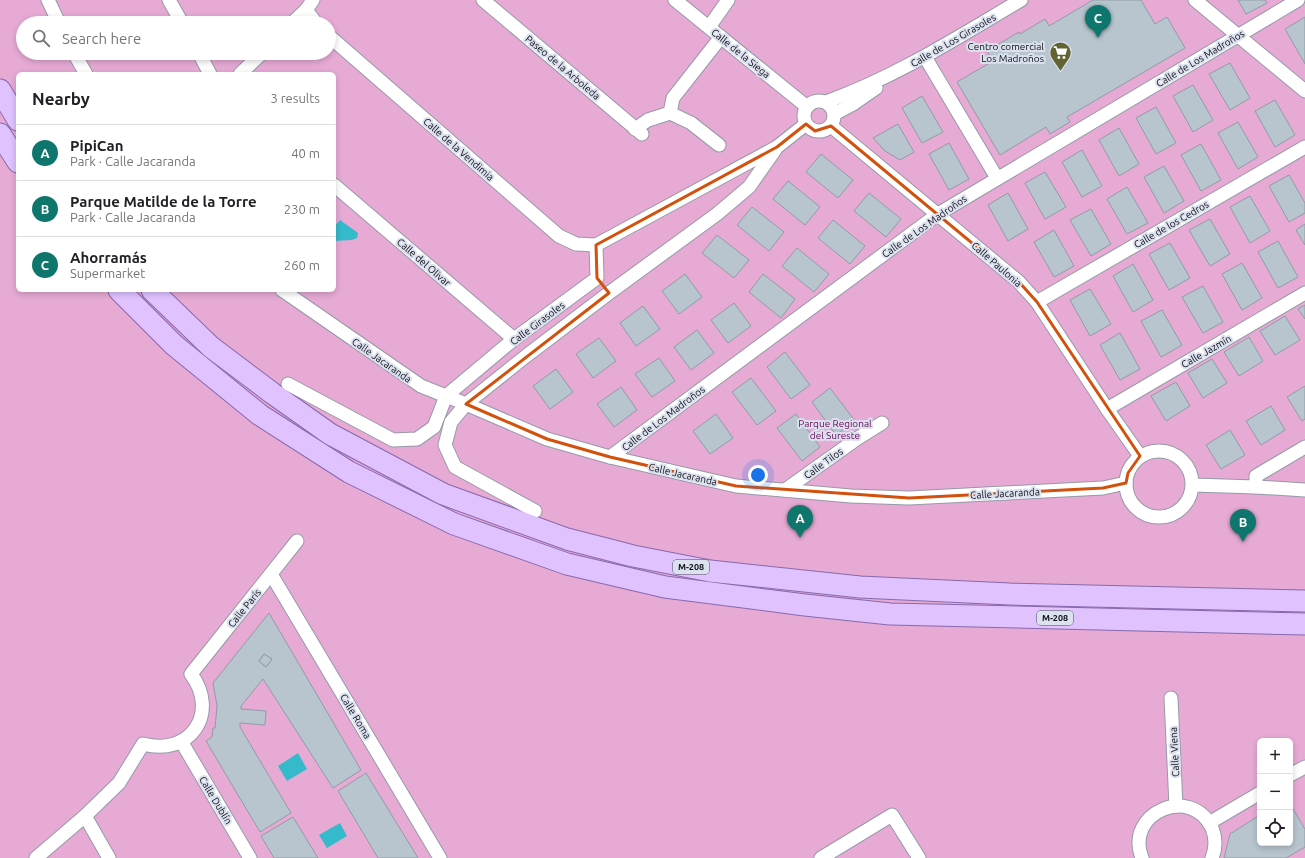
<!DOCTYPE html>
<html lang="en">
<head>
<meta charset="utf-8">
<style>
  :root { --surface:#fff; --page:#f2f2f2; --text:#202124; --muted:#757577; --line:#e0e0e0; --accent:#0f766e }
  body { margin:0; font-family:Ubuntu,sans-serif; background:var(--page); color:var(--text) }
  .controls { position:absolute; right:12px; bottom:12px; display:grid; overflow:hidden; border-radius:6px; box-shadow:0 2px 6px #0003 }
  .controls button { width:36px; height:36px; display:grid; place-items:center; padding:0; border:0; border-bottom:1px solid var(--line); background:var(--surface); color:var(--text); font:20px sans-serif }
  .you { position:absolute; left:758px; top:475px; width:14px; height:14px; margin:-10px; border:3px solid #fff; border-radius:50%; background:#1a73e8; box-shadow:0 0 0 6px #1a73e833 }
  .badge { display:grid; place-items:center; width:26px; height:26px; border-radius:50%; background:var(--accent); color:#fff; font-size:13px; font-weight:700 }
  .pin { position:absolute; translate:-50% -33px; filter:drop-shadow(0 1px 2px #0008) }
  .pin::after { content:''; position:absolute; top:21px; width:14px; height:12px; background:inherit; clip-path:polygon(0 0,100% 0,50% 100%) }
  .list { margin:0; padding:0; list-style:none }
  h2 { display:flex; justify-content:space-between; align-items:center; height:52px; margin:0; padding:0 16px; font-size:17px }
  h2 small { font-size:13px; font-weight:400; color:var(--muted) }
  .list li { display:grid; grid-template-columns:26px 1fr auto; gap:12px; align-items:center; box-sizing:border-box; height:56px; padding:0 16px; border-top:1px solid var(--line) }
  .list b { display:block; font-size:15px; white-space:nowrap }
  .list p { margin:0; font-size:13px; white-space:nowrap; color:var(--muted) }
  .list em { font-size:13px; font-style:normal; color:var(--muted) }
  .icon { flex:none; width:22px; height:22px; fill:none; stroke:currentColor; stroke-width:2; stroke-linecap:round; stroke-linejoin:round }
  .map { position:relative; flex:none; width:1305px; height:858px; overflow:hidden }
  .search { position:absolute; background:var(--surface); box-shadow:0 2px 6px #0003; left:16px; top:16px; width:320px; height:44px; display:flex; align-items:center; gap:10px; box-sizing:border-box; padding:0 14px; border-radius:22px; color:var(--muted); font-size:15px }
  .panel { position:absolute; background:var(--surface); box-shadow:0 2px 6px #0003; left:16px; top:72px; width:320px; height:220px; border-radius:6px }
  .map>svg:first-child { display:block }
  .green { fill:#e6aad5; fill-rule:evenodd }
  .water { fill:#35bacb }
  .building { fill:#b8c5ce; stroke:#8f9ca5; fill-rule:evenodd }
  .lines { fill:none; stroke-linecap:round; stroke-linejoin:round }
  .street-casing { stroke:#969aa7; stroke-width:15 }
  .primary-casing { stroke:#8869ac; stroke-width:23 }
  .street { stroke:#fff; stroke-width:13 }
  .primary { stroke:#dfc2ff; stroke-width:21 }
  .marked { fill:none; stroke:#d2520d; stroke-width:3; stroke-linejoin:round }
  .labels { text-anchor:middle; stroke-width:4; stroke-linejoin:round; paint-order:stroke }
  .shield { fill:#dce1ef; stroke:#4b4d55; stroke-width:1 }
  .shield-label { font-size:9px; font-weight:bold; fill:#0d0e13 }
  .street-label { font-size:10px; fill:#0d0e13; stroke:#dce1ef }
  .poi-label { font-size:10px; fill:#0d0e13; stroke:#dce1ef; text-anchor:end }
  .park-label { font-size:10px; fill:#630953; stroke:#dce1ef }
</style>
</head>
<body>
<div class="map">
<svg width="1305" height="858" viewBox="0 0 1305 858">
  <rect width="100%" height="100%" fill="#dce1ef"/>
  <path class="green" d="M0,0H1305V858H0ZM23,23H329V53H23ZM18,74H334V290H18ZM1260,741H1290V843H1260Z"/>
  <g class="water">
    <polygon points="340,220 358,233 357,238 352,240 334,241 334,227"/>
    <polygon points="298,753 307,769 287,781 278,766"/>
    <polygon points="340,823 347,836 327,848 319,835"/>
  </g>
  <g class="building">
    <polygon points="1093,0 1141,0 1155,24 1167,17 1185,48 1067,117 1070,122 1050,134 1046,127 1000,155 957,82 993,61 987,51 1019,32 1020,34 1045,19 1049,26"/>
    <polygon points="1238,0 1265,0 1267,3 1246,14"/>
    <polygon points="1305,17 1305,64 1285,29"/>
    <polygon points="1230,63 1250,98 1230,110 1209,74"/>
    <polygon points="1193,85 1213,120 1193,132 1173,96"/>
    <polygon points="922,96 943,132 922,143 902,108"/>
    <polygon points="1275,100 1295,135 1275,147 1255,111"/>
    <polygon points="1156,107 1176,143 1156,154 1136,118"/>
    <polygon points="1238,122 1258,157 1238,169 1218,133"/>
    <polygon points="898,124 914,152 900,160 885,151 873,138"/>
    <polygon points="1119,128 1139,164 1119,176 1099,140"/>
    <polygon points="949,143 969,179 949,190 929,154"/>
    <polygon points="1201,144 1221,180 1201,191 1181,155"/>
    <polygon points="1082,150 1102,186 1082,197 1062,162"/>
    <polygon points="821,154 853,180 838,198 806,172"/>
    <polygon points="1164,166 1184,201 1164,213 1144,177"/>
    <polygon points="1045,172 1066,207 1045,219 1025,183"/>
    <polygon points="1289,175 1305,203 1305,213 1289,222 1269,186"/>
    <polygon points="788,181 820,207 805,225 773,199"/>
    <polygon points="1127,187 1148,223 1127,234 1107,199"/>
    <polygon points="869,193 901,219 886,237 854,211"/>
    <polygon points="1008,193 1028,229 1008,241 988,205"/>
    <polygon points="1250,196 1270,231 1250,243 1230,207"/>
    <polygon points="752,207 784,232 769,251 737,225"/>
    <polygon points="1091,209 1111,244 1091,256 1070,220"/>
    <polygon points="1210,219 1230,254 1210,266 1189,230"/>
    <polygon points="833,220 865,246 850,264 818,238"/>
    <polygon points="1305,224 1305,245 1296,230"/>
    <polygon points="1054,230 1074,266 1054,277 1034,242"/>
    <polygon points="717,235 749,260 734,278 702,253"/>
    <polygon points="1278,241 1298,277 1278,288 1258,252"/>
    <polygon points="1170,243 1190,278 1169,290 1149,254"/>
    <polygon points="797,248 829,274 814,292 782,266"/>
    <polygon points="1242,263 1262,298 1242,310 1222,274"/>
    <polygon points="1133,264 1153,300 1133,312 1113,276"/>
    <polygon points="685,274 702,297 679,314 662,291"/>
    <polygon points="763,274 795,299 781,318 749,292"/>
    <polygon points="1203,286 1223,322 1203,333 1182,297"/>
    <polygon points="1090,289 1111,324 1090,336 1070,300"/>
    <polygon points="734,303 751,326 728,343 711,320"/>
    <polygon points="1305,305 1305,319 1298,309"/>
    <polygon points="643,306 660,329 636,346 620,323"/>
    <polygon points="1162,310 1182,345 1161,357 1141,321"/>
    <polygon points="1285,316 1300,340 1275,355 1260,331"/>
    <polygon points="697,330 714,353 691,370 674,347"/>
    <polygon points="1120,333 1140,369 1120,380 1100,345"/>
    <polygon points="1249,337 1263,361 1239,376 1224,352"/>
    <polygon points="599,338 616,361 593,378 576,354"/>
    <polygon points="785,352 810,385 791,399 767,367"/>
    <polygon points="659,358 675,381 652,397 635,374"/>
    <polygon points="1212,359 1227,383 1203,398 1188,373"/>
    <polygon points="556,369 573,392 550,409 533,386"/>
    <polygon points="751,378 776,411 757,425 732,392"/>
    <polygon points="1176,382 1190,406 1166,421 1151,396"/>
    <polygon points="1305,386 1305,419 1302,421 1287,397"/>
    <polygon points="621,387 637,410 614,427 597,404"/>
    <polygon points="830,388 855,421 836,435 812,402"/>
    <polygon points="1271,406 1285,430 1261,445 1246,421"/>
    <polygon points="716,414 733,438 710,454 693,431"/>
    <polygon points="796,414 820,447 802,461 777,428"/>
    <polygon points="1230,430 1245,455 1221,469 1206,445"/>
    <path d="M269,613L361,770L333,788L263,679L241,706V709L266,711L265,725L240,723V727L291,813L260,832L206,741L212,737L213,728H215L217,706L213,683ZM264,654L272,659L266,667L259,661Z"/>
    <polygon points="264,654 272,659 266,667 259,661"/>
    <polygon points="366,773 418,858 378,858 338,791"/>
    <polygon points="1290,804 1305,829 1305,847 1286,858 1224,858 1230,834 1260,815 1260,843 1290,843"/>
    <polygon points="293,817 318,858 274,858 261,836"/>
  </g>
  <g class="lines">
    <defs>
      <g id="street">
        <polyline points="48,0 59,23"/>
        <polyline points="169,0 182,23"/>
        <polyline points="483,0 642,134"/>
        <polyline points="675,0 806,106"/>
        <polyline points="1195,0 1305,91"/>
        <polyline points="306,10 316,23"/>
        <polyline points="292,23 306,10 313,0"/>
        <polyline points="709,27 728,0"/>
        <polyline points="329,36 559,236 576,244 596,245"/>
        <polyline points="74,53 86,74"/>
        <polyline points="199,53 210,74"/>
        <polyline points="925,57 997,178"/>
        <polyline points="240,74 262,53"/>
        <circle cx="819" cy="116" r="15"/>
        <path d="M826,102C896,77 958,37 1021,0"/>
        <polyline points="670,113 673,98 721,37"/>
        <polyline points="834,114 853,104 876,88"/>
        <polyline points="831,126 1019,282 1037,302 1107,409 1140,456"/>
        <polyline points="635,129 648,120 670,113 691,123 719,145"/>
        <polyline points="334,185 514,339"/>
        <polyline points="282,290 421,386 466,404 547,439 610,457 736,486 851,496 909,498 1103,488 1126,483"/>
        <polyline points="1037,302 1305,147"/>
        <polyline points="288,384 393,440 417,439 434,427 446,396 514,339 597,278 596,245 777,147 806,124"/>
        <polyline points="1107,409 1305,293"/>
        <circle cx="1159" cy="484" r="33"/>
        <polyline points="610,457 938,214 1298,0"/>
        <polyline points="1193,485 1256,487 1256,476 1305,447"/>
        <polyline points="1256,487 1305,490"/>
        <polyline points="785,490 858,438 882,423"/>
        <polyline points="535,511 455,467 445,445 451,422 466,404 526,356 609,293 717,214 749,187 775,150"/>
        <polyline points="271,574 440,858"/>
        <polyline points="1171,698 1176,806"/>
        <polyline points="181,741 250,858"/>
        <polyline points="1290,775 1305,767"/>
        <polyline points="85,816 109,858"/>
        <polyline points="1209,823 1260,793"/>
        <path d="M36,858L85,816L119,783L143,744C190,757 220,713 191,674L297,541"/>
        <polyline points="821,858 892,815 919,858"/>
        <path d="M1142,858C1124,813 1191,784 1212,828C1216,838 1216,848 1212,858"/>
      </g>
      <g id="primary">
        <polyline points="0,90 18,120"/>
        <polyline points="0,134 18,162"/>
        <polyline points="119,290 174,345 260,415 349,472 454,524 567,564 665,587 805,605 890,614 1305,624"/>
        <polyline points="152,290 211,347 272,393 330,434 443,494 567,539 633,556 710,571 860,587 1010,594 1305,601"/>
      </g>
    </defs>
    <use href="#street" class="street-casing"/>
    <use href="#primary" class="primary-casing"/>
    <use href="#street" class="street"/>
    <use href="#primary" class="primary"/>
  </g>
  <path class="marked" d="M806,124L815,131L831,126L1019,282L1037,302L1140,456L1128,473L1126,483L1103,488L909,498L736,486L610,457L547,439L466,404L609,293L597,278L596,245L777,147Z"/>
  <defs>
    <symbol id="supermarket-pin" viewBox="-11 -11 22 30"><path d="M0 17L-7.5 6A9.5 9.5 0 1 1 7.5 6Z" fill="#616330" stroke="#dce1ef"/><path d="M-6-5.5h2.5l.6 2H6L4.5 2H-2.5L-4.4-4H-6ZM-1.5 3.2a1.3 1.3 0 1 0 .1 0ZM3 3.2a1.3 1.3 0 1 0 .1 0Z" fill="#fff"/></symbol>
  </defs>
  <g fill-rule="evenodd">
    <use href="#supermarket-pin" x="1048" y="40" width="25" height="34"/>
  </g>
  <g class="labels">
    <g class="shield">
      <rect x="673" y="560" width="36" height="14" rx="3"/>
      <rect x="1037" y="611" width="36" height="14" rx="3"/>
    </g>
    <g class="shield-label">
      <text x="691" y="570">M-208</text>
      <text x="1055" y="621">M-208</text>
    </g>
    <g class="street-label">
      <text transform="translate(953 40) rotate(-30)" y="4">Calle de Los Girasoles</text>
      <text transform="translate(741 53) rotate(39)" y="4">Calle de la Siega</text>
      <text transform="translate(1200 58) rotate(-31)" y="4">Calle de Los Madroños</text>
      <text transform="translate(563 67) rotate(40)" y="4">Paseo de la Arboleda</text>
      <text transform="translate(459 149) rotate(41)" y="4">Calle de la Vendimia</text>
      <text transform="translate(1171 224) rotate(-30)" y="4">Calle de los Cedros</text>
      <text transform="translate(924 226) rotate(-35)" y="4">Calle de Los Madroños</text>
      <text transform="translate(424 262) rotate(41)" y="4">Calle del Olivar</text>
      <text transform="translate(997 264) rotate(41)" y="4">Calle Paulonia</text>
      <text transform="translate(537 323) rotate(-37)" y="4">Calle Girasoles</text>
      <text transform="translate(1206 351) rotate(-30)" y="4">Calle Jazmín</text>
      <text transform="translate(382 360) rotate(35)" y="4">Calle Jacaranda</text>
      <text transform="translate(663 418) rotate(-37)" y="4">Calle de Los Madroños</text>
      <text transform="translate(823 463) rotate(-36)" y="4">Calle Tilos</text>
      <text transform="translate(683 474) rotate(13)" y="4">Calle Jacaranda</text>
      <text transform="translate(1005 493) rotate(-3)" y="4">Calle Jacaranda</text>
      <text transform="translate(244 608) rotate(-51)" y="4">Calle París</text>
      <text transform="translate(356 716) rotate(59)" y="4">Calle Roma</text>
      <text transform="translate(1174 752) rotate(-93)" y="4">Calle Viena</text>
      <text transform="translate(216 800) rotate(59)" y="4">Calle Dublín</text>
    </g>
    <g class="poi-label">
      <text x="1044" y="50">Centro comercial<tspan x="1044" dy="12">Los Madroños</tspan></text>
    </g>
    <g class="park-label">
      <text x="835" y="427">Parque Regional<tspan x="835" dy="12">del Sureste</tspan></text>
    </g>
  </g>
</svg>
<div class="controls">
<button>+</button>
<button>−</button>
<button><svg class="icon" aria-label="locate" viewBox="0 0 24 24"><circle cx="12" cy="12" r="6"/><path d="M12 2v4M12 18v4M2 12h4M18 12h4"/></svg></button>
</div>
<div class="you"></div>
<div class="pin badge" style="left:800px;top:538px">A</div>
<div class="pin badge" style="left:1243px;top:542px">B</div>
<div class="pin badge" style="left:1098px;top:38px">C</div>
<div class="search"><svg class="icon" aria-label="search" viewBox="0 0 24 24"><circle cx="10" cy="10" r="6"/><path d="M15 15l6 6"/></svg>Search here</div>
<section class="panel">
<h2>Nearby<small>3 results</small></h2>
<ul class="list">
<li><span class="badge">A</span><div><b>PipiCan</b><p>Park · Calle Jacaranda</p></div><em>40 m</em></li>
<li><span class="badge">B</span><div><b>Parque Matilde de la Torre</b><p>Park · Calle Jacaranda</p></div><em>230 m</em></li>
<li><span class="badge">C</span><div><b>Ahorramás</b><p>Supermarket</p></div><em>260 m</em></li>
</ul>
</section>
</div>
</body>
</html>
